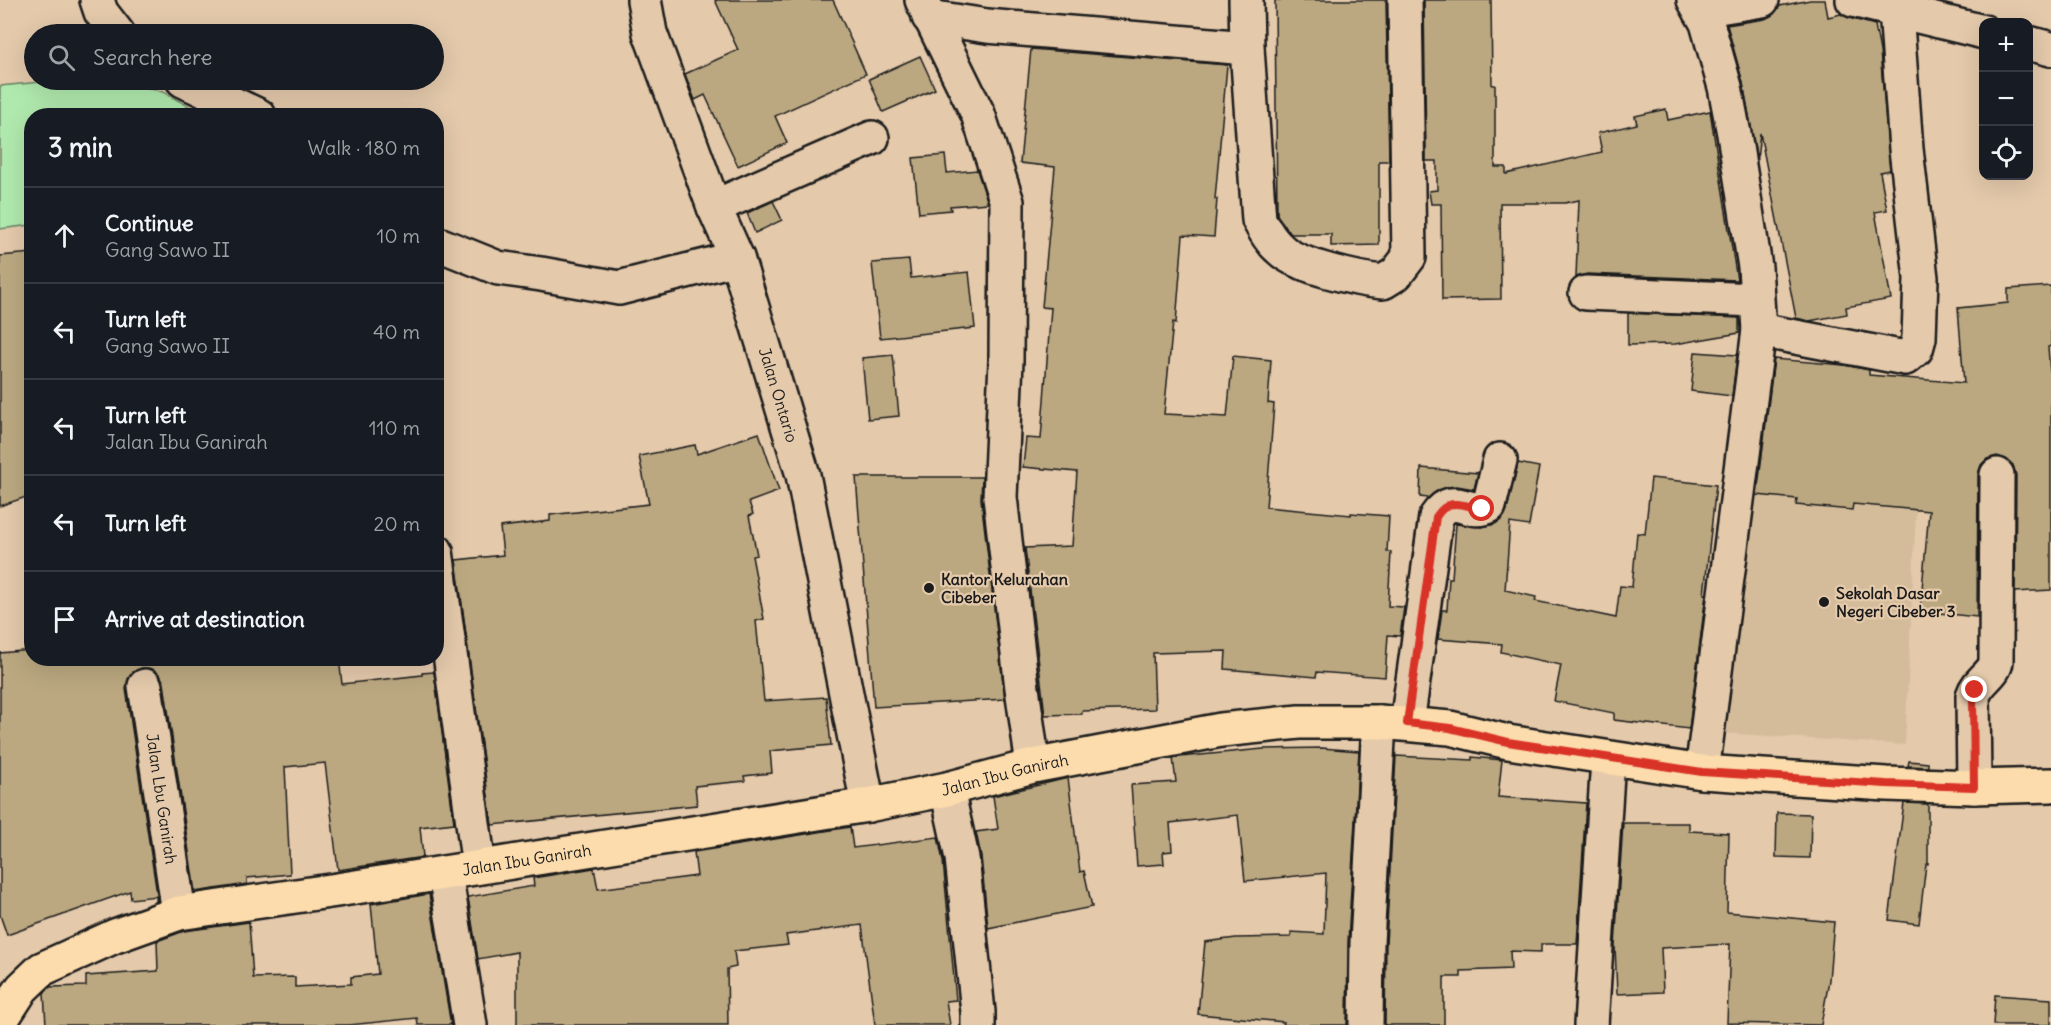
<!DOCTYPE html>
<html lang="en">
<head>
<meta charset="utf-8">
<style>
  :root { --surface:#171b24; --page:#242831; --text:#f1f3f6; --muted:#9ea1a6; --line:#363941 }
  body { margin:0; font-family:Delius,sans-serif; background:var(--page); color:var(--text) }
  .controls { position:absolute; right:18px; top:18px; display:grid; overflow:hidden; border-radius:12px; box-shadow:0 6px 24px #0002 }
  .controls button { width:54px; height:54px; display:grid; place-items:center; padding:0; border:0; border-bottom:2px solid var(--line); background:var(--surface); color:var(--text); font:30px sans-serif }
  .stop { position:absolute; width:18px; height:18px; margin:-14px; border:4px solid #d93025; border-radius:50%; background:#fff }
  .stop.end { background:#d93025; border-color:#fff; box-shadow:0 2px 6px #0008 }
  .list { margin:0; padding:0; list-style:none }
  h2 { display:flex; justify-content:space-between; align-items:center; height:78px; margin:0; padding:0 24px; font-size:26px }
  h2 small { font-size:20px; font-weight:400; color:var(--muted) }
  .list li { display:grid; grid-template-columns:39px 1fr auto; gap:18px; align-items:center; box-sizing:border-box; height:96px; padding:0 24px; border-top:2px solid var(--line) }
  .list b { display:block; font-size:22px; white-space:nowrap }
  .list p { margin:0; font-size:20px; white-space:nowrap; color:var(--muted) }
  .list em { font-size:20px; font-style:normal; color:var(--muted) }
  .icon { flex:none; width:33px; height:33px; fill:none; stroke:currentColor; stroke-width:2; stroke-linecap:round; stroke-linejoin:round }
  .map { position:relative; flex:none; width:2051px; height:1025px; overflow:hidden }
  .search { position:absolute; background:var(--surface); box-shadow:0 6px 24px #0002; left:24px; top:24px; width:420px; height:66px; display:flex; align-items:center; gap:15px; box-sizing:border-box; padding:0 21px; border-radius:33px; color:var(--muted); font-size:22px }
  .panel { position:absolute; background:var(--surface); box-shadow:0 6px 24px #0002; left:24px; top:108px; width:420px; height:558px; border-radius:24px }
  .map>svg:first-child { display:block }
  .built { fill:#d4bc9b }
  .green { fill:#b0e9ad; stroke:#668264; stroke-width:1.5 }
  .building { fill:#bba881; stroke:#1c1c1c; stroke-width:1.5 }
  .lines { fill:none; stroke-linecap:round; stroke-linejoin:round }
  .minor-casing { stroke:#1c1c1c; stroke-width:38 }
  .major-casing { stroke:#1c1c1c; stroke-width:38 }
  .minor { stroke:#e4c9ab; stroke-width:33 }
  .major { stroke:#fcdcac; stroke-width:33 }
  .route { stroke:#d93025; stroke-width:8 }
  .poi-dot { fill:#1c1c1c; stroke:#e4c9ab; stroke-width:2 }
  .labels { text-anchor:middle; stroke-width:4.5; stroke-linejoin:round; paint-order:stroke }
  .street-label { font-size:16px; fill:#1c1c1c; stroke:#e4c9ab }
  .poi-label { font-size:16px; font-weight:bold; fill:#1c1c1c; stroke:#e4c9ab; text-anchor:start }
</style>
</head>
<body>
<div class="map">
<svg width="2051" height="1025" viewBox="0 0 2051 1025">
  <rect width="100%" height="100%" fill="#e4c9ab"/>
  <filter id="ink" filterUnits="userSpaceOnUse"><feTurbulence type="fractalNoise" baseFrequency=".0167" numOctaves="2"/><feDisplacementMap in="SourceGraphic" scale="12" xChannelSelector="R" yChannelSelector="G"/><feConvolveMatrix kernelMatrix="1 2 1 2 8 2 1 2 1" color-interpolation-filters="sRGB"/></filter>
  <g filter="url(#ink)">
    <polygon class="built" points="1753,449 1918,471 1905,745 1721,733"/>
    <polygon class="green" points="62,80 120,80 163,92 205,115 32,116 31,225 0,229 0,86"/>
    <g class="building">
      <polygon points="715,0 833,0 866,74 775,116 787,143 738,166 705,95 695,100 685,74 738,50"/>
      <polygon points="1275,0 1386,0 1389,161 1379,161 1379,245 1331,246 1331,234 1291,234 1277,215"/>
      <polygon points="1424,0 1491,0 1492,85 1495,85 1495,167 1506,167 1506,174 1602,152 1598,133 1637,124 1635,116 1666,109 1668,120 1710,111 1737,280 1587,274 1576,277 1579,200 1565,203 1500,203 1501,299 1442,300 1441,204 1431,204 1429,191 1437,190 1437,161 1426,161"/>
      <polygon points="1810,0 1825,0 1828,17 1841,14 1849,18 1875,25 1880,51 1890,170 1880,172 1887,210 1875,212 1891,299 1846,307 1847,314 1809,321 1796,318 1760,133 1757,160 1743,83 1727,25 1765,19 1774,14 1780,6"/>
      <polygon points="1031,49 1227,65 1215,199 1217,199 1214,237 1183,235 1176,323 1173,322 1164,414 1227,417 1233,356 1271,360 1268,403 1274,404 1266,507 1351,515 1351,513 1389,516 1387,552 1391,552 1388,606 1404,607 1400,636 1388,635 1385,677 1317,672 1316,677 1225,669 1226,651 1153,653 1155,709 1082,711 1082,714 1045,715 1025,548 1072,546 1077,472 1023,467 1026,438 1041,439 1051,308 1042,307 1055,167 1020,163"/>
      <polygon points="920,56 935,89 883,112 869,79"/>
      <polygon points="945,155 947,173 977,170 988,203 950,206 951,210 919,213 913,158"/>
      <polygon points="773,201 782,220 755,233 747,213"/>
      <polygon points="32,253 32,495 0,506 0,256"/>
      <polygon points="909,260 911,278 969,272 975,328 880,338 872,263"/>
      <polygon points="2051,286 2051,346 2048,347 2051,385 2051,590 2015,592 2016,475 2013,465 2006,459 1997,456 1987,459 1981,465 1978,474 1977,617 1920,611 1929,511 1853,504 1852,510 1796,505 1797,499 1757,495 1774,359 1844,365 1869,370 1869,375 1964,383 1958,308 2008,303 2008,289"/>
      <polygon points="1628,313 1739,318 1739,333 1675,344 1628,345"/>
      <polygon points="1695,352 1737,355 1732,396 1691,391"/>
      <polygon points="893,355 899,416 868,419 862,358"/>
      <polygon points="759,433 779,491 749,502 753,514 749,516 757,555 752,556 764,619 756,621 764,701 826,697 831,745 770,751 772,773 744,776 745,781 695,786 697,805 492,825 456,560 503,555 500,527 550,521 550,515 649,504 639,456 695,445 697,454"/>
      <polygon points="1518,463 1539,467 1529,526 1510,523 1505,590 1536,597 1535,601 1616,618 1620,586 1632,587 1637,533 1645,534 1651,478 1716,485 1704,594 1706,594 1689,729 1614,720 1614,713 1554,701 1561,665 1501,652 1502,644 1438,639 1442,610 1447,610 1449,578 1452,578 1456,524 1482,527 1495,524 1502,519 1507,510"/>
      <polygon points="1421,468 1478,473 1474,489 1457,486 1446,487 1428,498 1420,497"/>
      <polygon points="856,477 982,477 981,499 1005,699 874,707"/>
      <polygon points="32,650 32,658 339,658 342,684 422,675 422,673 434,672 454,823 420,827 423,857 338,870 325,763 285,767 290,874 247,878 247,884 195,892 164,683 160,675 152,669 142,668 133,672 128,679 126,689 158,901 156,901 156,896 131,899 130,891 7,935 0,915 0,653"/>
      <polygon points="1322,748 1359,751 1348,942 1347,1025 1283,1025 1284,1022 1198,1014 1205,942 1236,938 1291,937 1291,932 1324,934 1326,873 1245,881 1238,815 1170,823 1172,851 1163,852 1164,864 1137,866 1131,785 1176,782 1173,758 1180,757 1263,749"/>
      <polygon points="1396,756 1472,760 1472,757 1502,760 1498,797 1586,803 1577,944 1541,944 1541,952 1510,951 1511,969 1461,971 1461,977 1444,977 1444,1025 1385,1025 1386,944"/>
      <polygon points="1909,761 1928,763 1928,767 1908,766"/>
      <polygon points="1068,778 1080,872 1084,871 1092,907 988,928 981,856 976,832 998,829 993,796"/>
      <polygon points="1904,803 1928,804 1928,864 1926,864 1919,924 1889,920"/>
      <polygon points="1777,813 1811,814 1810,858 1776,857"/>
      <polygon points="1623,823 1689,823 1689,831 1729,833 1727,912 1834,922 1829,980 1821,1025 1727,1023 1730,944 1661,948 1663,992 1617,994 1615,946"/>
      <polygon points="850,827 853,848 938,837 943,861 956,1000 946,1001 950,1025 875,1025 862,925 786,935 788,945 734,951 736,967 727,969 728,1025 517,1025 517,952 478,959 468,897 534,886 533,878 594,868 598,889 697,876 694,852"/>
      <polygon points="429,894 451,1025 418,1025 417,1018 349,1025 46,1025 44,993 50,987 86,986 86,976 158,971 157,941 184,931 249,922 253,978 295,977 295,987 351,984 351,977 378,974 371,904"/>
      <polygon points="1995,995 2051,999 2051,1025 1993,1025"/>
    </g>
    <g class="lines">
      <defs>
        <g id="minor">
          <polyline points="97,0 101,12 118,34"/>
          <path id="s1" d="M644,0L650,33L714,207L737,258L803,475L868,805"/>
          <polyline points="922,0 978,114 1007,202 1006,361 1000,497 1022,688 1033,766"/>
          <path d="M1246,0L1247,48L1259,220C1265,231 1271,242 1281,250C1297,266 1360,280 1383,282L1396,274L1409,257L1405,0"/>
          <polyline points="1694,0 1707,23 1725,87 1734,134 1755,267 1759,330 1702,772"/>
          <polyline points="1853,0 1984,32"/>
          <polyline points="1700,10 1762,0"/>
          <polyline points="929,17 987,26 1247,48"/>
          <polyline points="2028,43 2051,49"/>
          <polyline points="183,80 259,116"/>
          <polyline points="714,207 872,138"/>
          <polyline points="436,243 498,268 541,274 619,288 737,258"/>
          <polyline points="1586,293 1756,300"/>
          <polyline points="1759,330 1905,358 1916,349 1919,338 1921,278 1906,149 1896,10"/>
          <polyline points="436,551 479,867"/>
          <path id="s2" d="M145,686L179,913"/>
          <path d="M1407,723L1436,517C1454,490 1467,517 1489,506L1500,460"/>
          <path d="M1974,787L1973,696C1978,680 1995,674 1996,661L1997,475"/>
          <polyline points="947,789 962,858 978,1012 978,1025"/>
          <polyline points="445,873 470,1025"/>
          <polyline points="1366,1025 1367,943 1379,722"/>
          <polyline points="1591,1025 1608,759"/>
        </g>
        <g id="major">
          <path id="s3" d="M0,1022L22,988L42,969L115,936L179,913L337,890L868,805L947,789L1033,766L1221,730L1299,722H1379L1450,728L1508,742L1702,772L1886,784L1974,787L2051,785"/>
        </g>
      </defs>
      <use href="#minor" class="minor-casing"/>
      <use href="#major" class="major-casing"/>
      <use href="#minor" class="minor"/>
      <use href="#major" class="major"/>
    </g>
  </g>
  <g class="lines" filter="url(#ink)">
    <path class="route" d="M1482,509C1461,505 1449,497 1436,517L1407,723L1450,728L1508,742L1702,772L1886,784L1974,787L1973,696L1975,690"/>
  </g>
  <g class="poi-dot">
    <circle cx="929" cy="588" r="6"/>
    <circle cx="1824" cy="602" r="6"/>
  </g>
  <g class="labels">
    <g class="street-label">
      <text dy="6" stroke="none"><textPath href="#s1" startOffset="418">Jalan Ontario</textPath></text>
      <text dy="6" stroke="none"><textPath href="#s3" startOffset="1054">Jalan Ibu Ganirah</textPath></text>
      <text dy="6" stroke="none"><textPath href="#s2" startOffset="114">Jalan Lbu Ganirah</textPath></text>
      <text dy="6" stroke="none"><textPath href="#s3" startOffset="568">Jalan Ibu Ganirah</textPath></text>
    </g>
    <g class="poi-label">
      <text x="941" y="585">Kantor Kelurahan<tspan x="941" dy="18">Cibeber</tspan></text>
      <text x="1836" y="599">Sekolah Dasar<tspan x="1836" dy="18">Negeri Cibeber 3</tspan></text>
    </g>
  </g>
</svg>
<div class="controls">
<button>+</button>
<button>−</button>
<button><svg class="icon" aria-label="locate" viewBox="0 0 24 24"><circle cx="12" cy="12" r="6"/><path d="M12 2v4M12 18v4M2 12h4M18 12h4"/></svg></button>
</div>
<div class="stop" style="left:1482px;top:509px"></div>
<div class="stop end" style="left:1975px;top:690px"></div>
<div class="search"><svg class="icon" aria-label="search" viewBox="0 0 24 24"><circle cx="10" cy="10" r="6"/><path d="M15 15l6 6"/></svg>Search here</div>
<section class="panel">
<h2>3 min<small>Walk · 180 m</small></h2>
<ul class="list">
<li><svg class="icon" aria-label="ahead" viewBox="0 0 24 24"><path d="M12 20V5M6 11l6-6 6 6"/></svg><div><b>Continue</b><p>Gang Sawo II</p></div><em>10 m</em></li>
<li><svg class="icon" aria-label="left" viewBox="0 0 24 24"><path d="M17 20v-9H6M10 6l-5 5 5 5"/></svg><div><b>Turn left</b><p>Gang Sawo II</p></div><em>40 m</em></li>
<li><svg class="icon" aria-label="left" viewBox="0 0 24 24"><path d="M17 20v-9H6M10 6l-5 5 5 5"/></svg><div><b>Turn left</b><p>Jalan Ibu Ganirah</p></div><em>110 m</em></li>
<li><svg class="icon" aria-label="left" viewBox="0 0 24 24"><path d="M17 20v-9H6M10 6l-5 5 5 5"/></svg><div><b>Turn left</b></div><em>20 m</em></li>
<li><svg class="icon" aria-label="arrive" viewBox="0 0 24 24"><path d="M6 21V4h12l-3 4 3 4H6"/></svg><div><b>Arrive at destination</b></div></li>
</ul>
</section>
</div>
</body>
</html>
